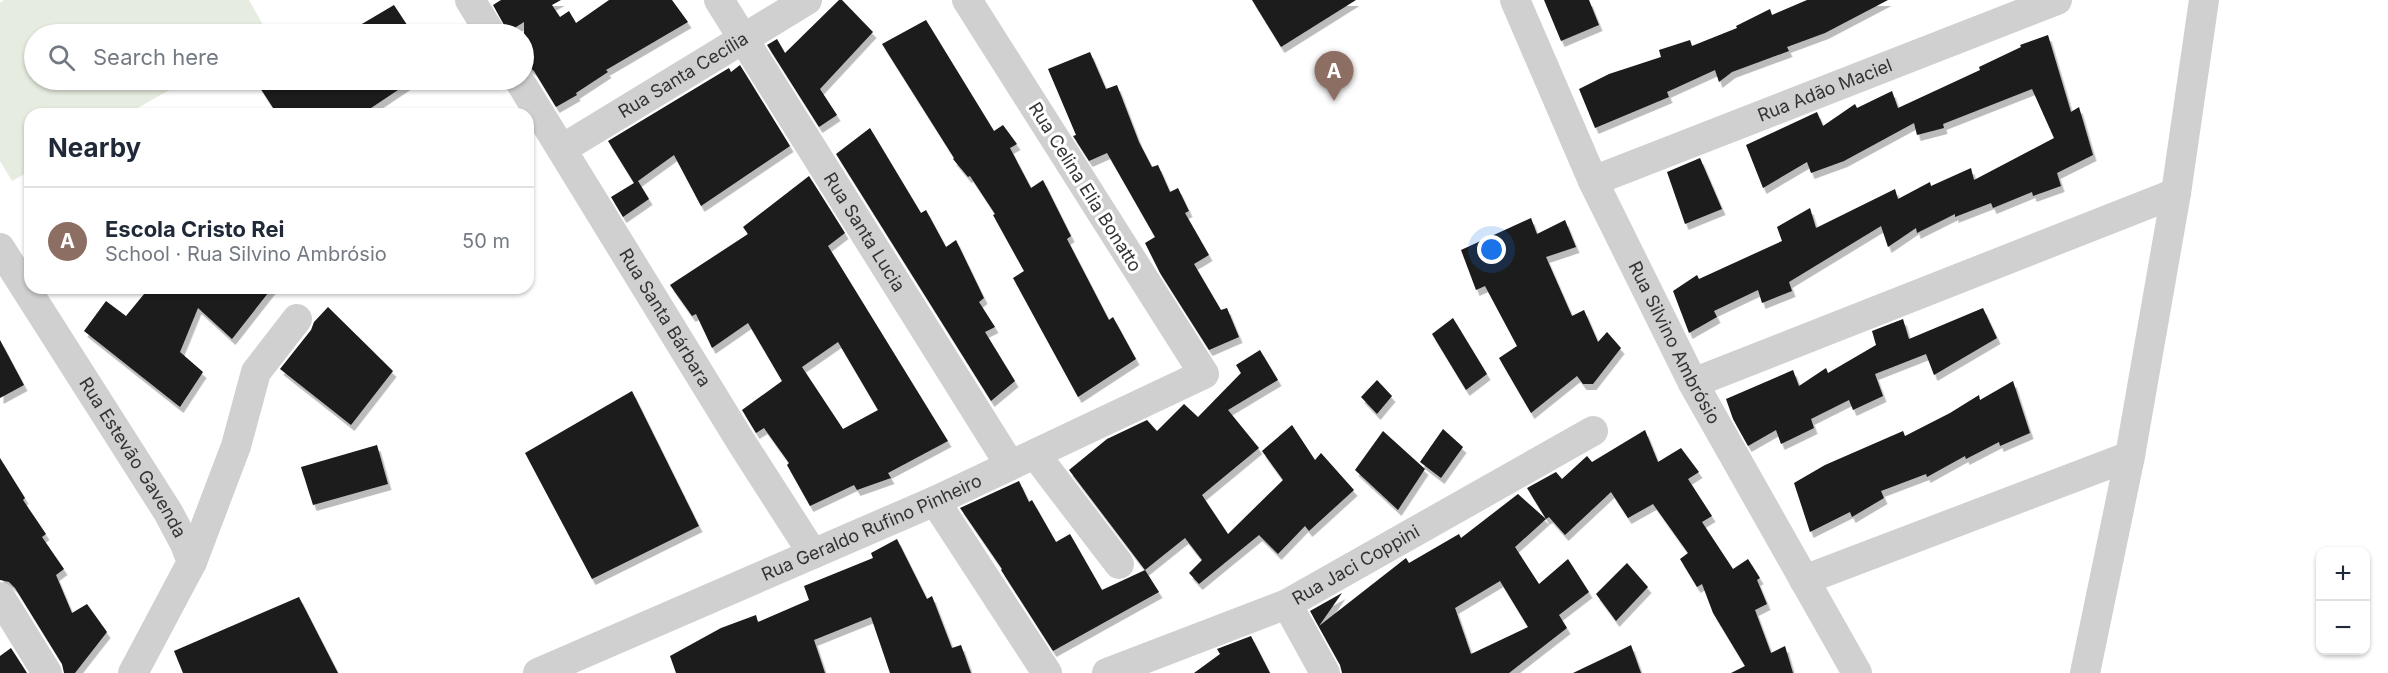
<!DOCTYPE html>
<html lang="en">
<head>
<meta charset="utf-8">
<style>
  :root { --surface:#fff; --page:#f2f2f3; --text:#1f2937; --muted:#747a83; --line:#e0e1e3; --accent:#e63946 }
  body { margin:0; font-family:Inter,sans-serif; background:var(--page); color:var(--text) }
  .controls { position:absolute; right:18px; bottom:18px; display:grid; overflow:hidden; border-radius:12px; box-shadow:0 2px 4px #0004 }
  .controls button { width:54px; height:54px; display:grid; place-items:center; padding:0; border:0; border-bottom:2px solid var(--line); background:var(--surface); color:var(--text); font:30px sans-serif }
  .you { position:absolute; left:1492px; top:250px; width:21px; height:21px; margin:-15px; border:4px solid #fff; border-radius:50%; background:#1a73e8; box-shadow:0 0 0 9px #1a73e833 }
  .badge { display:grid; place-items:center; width:39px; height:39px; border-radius:50%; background:var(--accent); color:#fff; font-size:20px; font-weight:700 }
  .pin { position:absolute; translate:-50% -50px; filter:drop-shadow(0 2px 3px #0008) }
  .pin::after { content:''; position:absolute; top:32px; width:21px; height:18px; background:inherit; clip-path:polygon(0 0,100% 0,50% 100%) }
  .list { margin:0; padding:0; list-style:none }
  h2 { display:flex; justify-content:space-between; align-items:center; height:78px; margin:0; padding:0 24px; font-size:26px }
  h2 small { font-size:20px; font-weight:400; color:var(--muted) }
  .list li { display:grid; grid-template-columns:39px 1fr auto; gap:18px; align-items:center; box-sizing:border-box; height:108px; padding:0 24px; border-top:2px solid var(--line) }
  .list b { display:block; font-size:22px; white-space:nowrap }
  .list p { margin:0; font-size:20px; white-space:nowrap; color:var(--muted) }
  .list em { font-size:20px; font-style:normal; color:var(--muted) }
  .icon { flex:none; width:33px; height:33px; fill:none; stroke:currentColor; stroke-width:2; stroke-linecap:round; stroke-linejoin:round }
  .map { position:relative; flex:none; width:2388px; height:673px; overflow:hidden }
  .search { position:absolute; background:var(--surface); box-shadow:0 2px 4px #0004; left:24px; top:24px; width:510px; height:66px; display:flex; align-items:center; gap:15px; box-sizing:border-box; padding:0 21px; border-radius:33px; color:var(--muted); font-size:22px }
  .panel { position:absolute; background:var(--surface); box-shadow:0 2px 4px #0004; left:24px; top:108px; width:510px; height:186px; border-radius:18px }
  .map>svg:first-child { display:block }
  .green { fill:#e6ecdf }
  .building { fill:#1a1a1a; fill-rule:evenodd; filter:url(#shadow) }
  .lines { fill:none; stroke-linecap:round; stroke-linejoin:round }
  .minor { stroke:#d0d0d0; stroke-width:30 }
  .labels { text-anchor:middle; stroke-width:6; stroke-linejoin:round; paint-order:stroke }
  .street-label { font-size:18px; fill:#333; stroke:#fff }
</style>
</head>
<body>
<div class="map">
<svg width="2388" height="673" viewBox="0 0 2388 673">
  <defs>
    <filter id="shadow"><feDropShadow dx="3.5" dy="6" stdDeviation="0" flood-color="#0004"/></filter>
  </defs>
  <rect width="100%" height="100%" fill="#fff"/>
  <polygon class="green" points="4,0 249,0 267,32 264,34 34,34 34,80 187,80 127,114 30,114 30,171 12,181 0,161 0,3"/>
  <g class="building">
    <polygon points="501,0 561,0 552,5 560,17 569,11 576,23 609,0 672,0 688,22 606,70 608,72 576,93 577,95 556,107 534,71 524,63 524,22 508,32 493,5"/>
    <polygon points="839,0 842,0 873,32 820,89 837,115 819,127 767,45 777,39 785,53"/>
    <polygon points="1252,0 1356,0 1281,47"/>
    <polygon points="1544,0 1589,0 1599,25 1561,41"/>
    <polygon points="1807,0 1888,0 1825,33 1787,47 1789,51 1732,72 1719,82 1715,70 1667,92 1669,97 1595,128 1579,89 1609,74 1661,57 1659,50 1690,40 1692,46 1737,28 1736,26 1770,9 1772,15"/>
    <polygon points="394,5 413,34 345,34"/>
    <polygon points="926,20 994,131 1003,125 1017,144 1010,148 1031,188 1043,180 1071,236 1067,239 1109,320 1113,317 1136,359 1078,397 1013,278 1024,271 993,215 995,214 970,176 968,177 953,159 954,158 882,44"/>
    <polygon points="2048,35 2071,112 2079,107 2093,155 2057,173 2061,186 2033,196 2032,192 1993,208 1991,203 1955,217 1955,214 1917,233 1916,228 1888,247 1881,226 1789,282 1792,291 1762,303 1758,290 1714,311 1717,317 1689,333 1673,291 1697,275 1699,279 1782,241 1777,227 1810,208 1816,228 1895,189 1898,199 1930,182 1931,186 1971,168 1974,180 2054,138 2032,89 1943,124 1944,128 1917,135 1914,123 1844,161 1811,173 1807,162 1763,188 1746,145 1817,112 1823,126 1855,104 1857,108 1892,91 1898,108 1980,70 1979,67 2021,47 2020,45"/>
    <polygon points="1090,52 1106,89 1117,85 1139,142 1152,167 1158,165 1170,192 1178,188 1189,211 1185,213 1209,255 1194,264 1221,310 1227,308 1239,337 1209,350 1160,273 1145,243 1155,237 1107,153 1089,161 1073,136 1076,135 1048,69"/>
    <polygon points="740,65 790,146 701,206 674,155 638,181 649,199 623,217 611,197 634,183 608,141 729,68 731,72"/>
    <polygon points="255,80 413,80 362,114 277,114"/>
    <polygon points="870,128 921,213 926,210 946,247 956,240 984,298 979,302 995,327 985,332 1015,381 991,401 836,154"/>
    <polygon points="1700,158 1722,209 1685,224 1667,172"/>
    <path d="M809,176L845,233L828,246L948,441L888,473L891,478L857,490L854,485L810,506L787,465L789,463L764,428L756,433L742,410L782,381L748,323L712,348L696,314L692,316L670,285L748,234L743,227ZM838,342L878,410L843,429L802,367Z"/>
    <polygon points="1531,218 1537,234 1565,220 1576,247 1546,257 1572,316 1584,310 1598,342 1607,332 1621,348 1593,384 1583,384 1577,376 1531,413 1499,358 1517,346 1485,286 1476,290 1461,250"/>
    <polygon points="149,288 272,288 232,339 198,308 180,352 203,372 180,407 84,331 106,301 126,316"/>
    <polygon points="328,307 393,371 351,425 280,369 311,330 314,322"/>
    <polygon points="1983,308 1997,338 1934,375 1926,354 1875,374 1883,396 1853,410 1849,400 1811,419 1814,428 1781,444 1776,430 1748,446 1733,419 1726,399 1793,370 1799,386 1826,368 1828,373 1876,345 1872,331 1903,319 1909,339"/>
    <polygon points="1453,318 1487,374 1466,390 1432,334"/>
    <polygon points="0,340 24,385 0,398"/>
    <polygon points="1260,350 1278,380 1228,410 1259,448 1202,495 1228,534 1283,480 1262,451 1292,425 1315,460 1321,453 1354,490 1309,531 1305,526 1278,554 1259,535 1199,584 1189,573 1202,560 1185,538 1145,570 1069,470 1107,439 1147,420 1157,431 1184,404 1198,417 1241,373 1236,365"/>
    <polygon points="1377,380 1392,396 1377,414 1361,397"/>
    <polygon points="2013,381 2030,433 2000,446 1999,442 1966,459 1965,456 1927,477 1926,474 1881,491 1884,498 1852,517 1850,512 1810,532 1794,483 1825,465 1903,431 1905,436 1950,413 1979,395 1980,400"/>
    <polygon points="632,391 699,526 592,579 525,453"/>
    <polygon points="1443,429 1463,447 1441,478 1420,462"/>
    <polygon points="1645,430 1658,462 1681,448 1699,472 1688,479 1712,516 1702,522 1733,569 1748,559 1760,578 1757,580 1767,604 1755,610 1771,653 1785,646 1793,673 1731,673 1745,666 1713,613 1702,584 1697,587 1680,559 1688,553 1653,504 1628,518 1611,492 1565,535 1549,517 1546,519 1527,488 1556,472 1562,479 1587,456 1592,462"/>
    <polygon points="1383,431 1425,469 1398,510 1355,470"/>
    <polygon points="377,445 388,484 313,505 301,467"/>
    <polygon points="0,458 25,498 23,500 46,534 42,537 64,569 56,575 72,613 87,604 107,632 75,673 64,673 62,664 15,588 9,582 0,580"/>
    <polygon points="1019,481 1029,502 1032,500 1056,542 1070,534 1102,590 1145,570 1159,592 1053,651 1001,570 1002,569 960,508"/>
    <path d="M1518,494L1546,519L1515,547L1539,584L1568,559L1589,592L1559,615L1567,628L1509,673H1342L1340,665L1310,611L1342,593L1319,626L1406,558L1409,563L1459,534L1461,538ZM1500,581L1528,627L1471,654L1455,608Z"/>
    <polygon points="897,539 927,599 932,596 952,648 961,645 971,673 890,673 871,617 814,640 825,673 676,673 670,656 721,628 756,615 758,622 809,600 804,586 873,558 871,553"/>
    <polygon points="1627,563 1648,587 1616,621 1596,594"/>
    <polygon points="299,597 338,673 183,673 174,651"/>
    <polygon points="1251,636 1270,673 1194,673 1220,654 1217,649"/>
    <polygon points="1631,645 1641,673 1573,673 1617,652"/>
    <polygon points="11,648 27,673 0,673 0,656"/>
  </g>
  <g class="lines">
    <g class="minor">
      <polyline points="470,0 491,34"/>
      <path id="s1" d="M719,0L1010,465"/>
      <path id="s2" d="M1515,0L1593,181L1693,383L1857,673"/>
      <path id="s3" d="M519,80L743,445L813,554"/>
      <path id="s4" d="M562,149L807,0"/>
      <path id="s5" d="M1593,181L2057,0"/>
      <path id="s6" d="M0,248L168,512L185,544L192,562L133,673"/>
      <polyline points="1693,383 2176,193"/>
      <polyline points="1035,454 1119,564"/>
      <polyline points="935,501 1047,673"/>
      <polyline points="192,562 236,446 256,372 297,319"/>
      <polyline points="1804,580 2130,456"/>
      <polyline points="0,597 47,673"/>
      <polyline points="1287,604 1325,673"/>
      <path id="s7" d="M538,673L935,501L1204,374L967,0"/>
      <path id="s8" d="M1107,673L1287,604L1593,431"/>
      <polyline points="2085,673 2130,456 2176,193 2204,0"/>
    </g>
  </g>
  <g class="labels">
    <g class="street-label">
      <text dy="6" stroke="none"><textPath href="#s4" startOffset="142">Rua Santa Cecília</textPath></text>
      <text dy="6" stroke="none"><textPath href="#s5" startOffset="249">Rua Adão Maciel</textPath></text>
      <text transform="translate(1085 187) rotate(58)" y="6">Rua Celina Elia Bonatto</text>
      <text dy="6" stroke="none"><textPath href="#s1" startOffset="274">Rua Santa Lucia</textPath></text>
      <text dy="6" stroke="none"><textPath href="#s3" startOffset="279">Rua Santa Bárbara</textPath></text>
      <text dy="6" stroke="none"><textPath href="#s2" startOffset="378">Rua Silvino Ambrósio</textPath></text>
      <text dy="6" stroke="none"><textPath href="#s6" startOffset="248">Rua Estevão Gavenda</textPath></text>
      <text dy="6" stroke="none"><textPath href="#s7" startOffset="364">Rua Geraldo Rufino Pinheiro</textPath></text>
      <text dy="6" stroke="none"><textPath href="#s8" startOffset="272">Rua Jaci Coppini</textPath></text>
    </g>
  </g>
</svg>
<div class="controls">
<button>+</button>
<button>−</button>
</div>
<div class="you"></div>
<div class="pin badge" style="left:1334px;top:101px;background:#8d6e63">A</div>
<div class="search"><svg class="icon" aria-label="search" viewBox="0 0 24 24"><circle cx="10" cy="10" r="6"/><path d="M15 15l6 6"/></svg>Search here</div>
<section class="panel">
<h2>Nearby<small></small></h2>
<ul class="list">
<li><span class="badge" style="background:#8d6e63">A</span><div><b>Escola Cristo Rei</b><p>School · Rua Silvino Ambrósio</p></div><em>50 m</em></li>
</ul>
</section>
</div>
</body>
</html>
